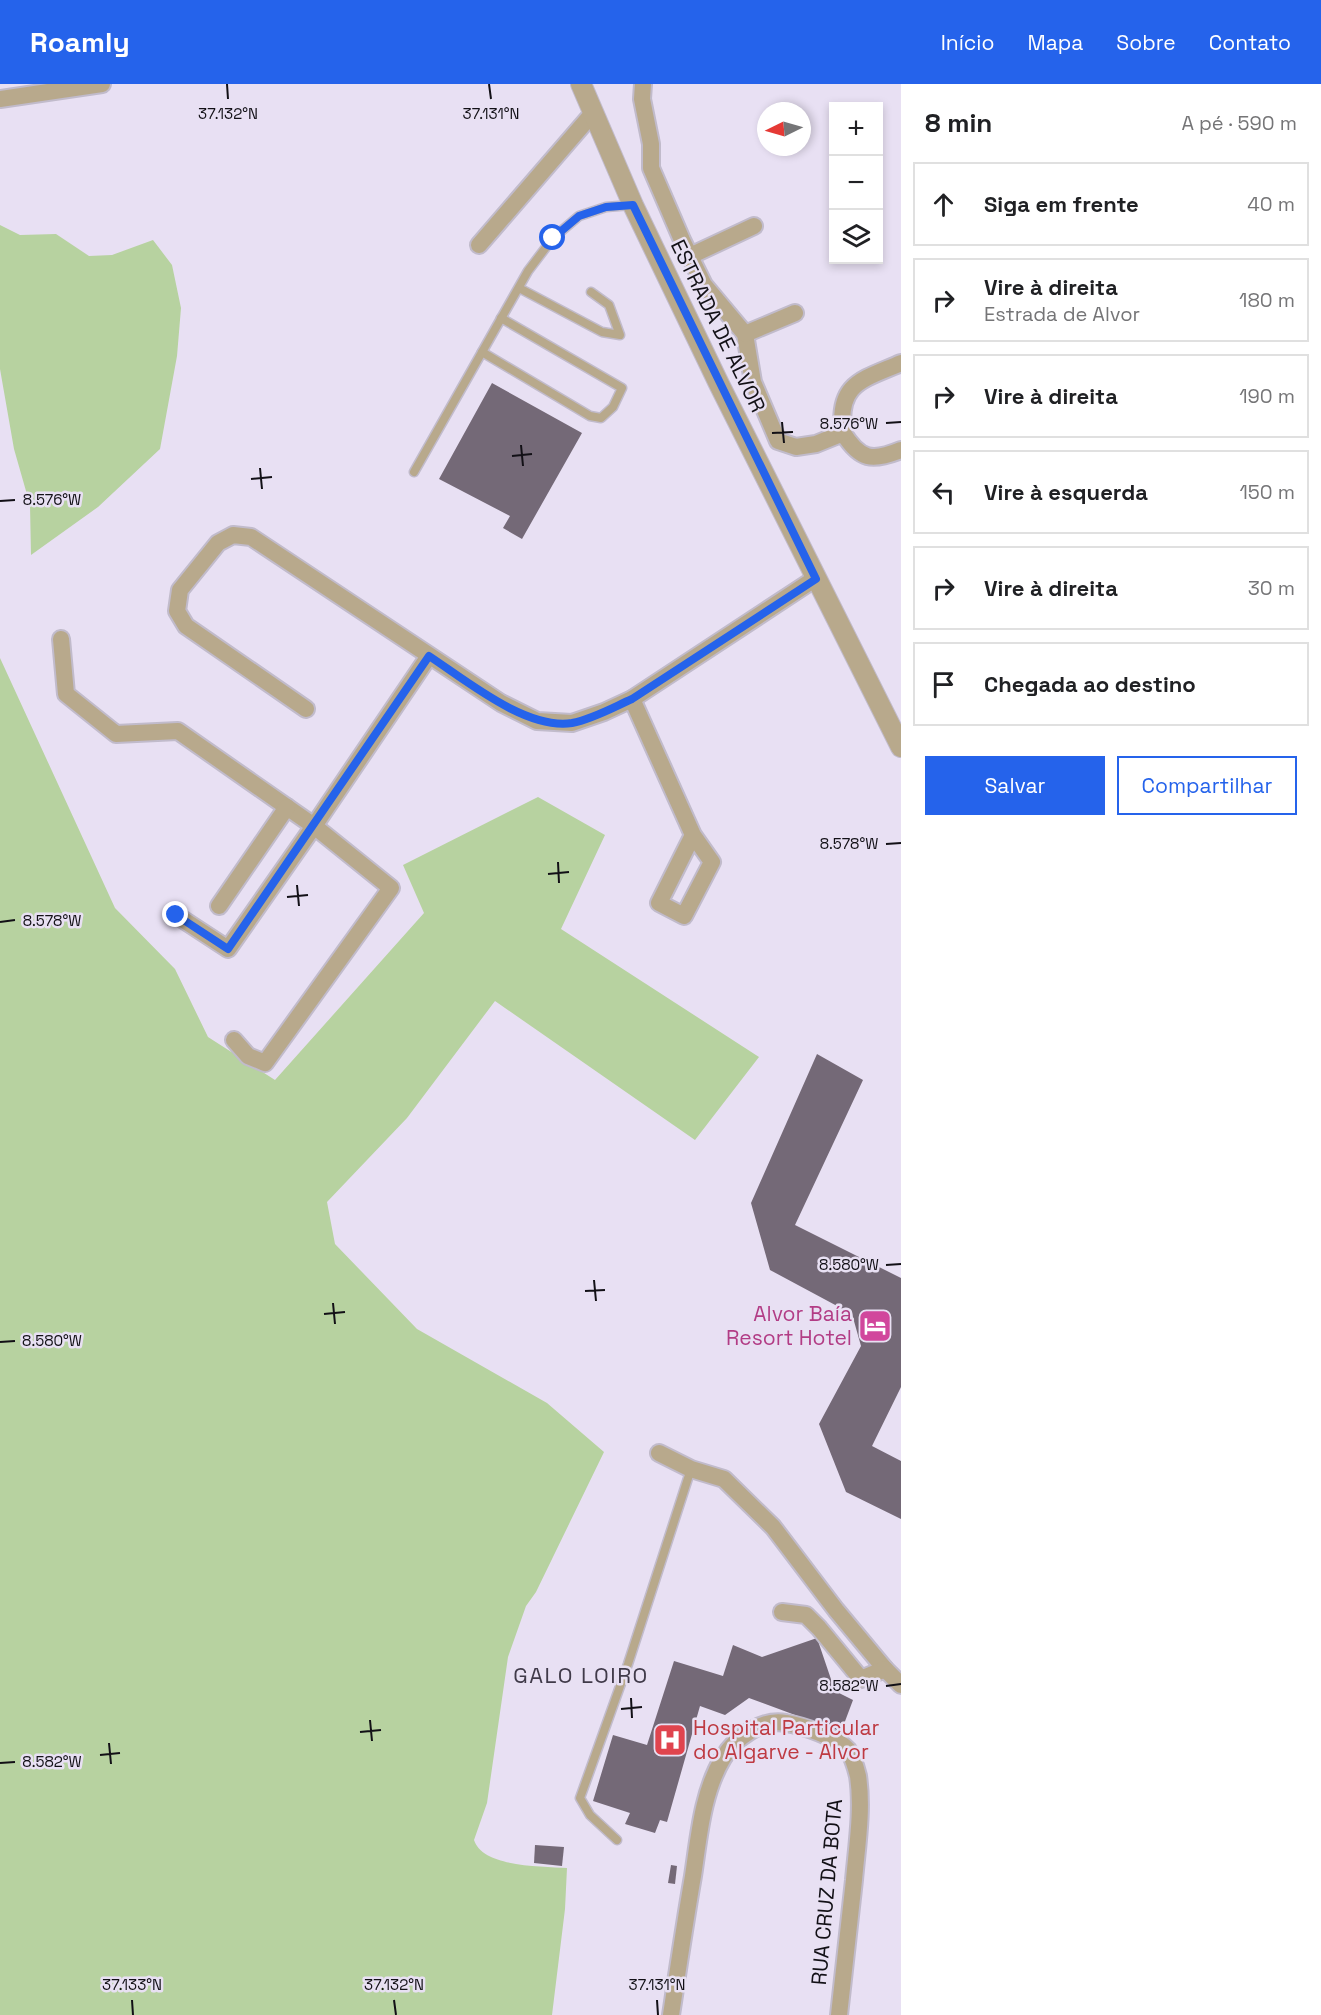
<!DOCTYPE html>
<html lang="pt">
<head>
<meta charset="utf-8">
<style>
  :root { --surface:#fff; --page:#f6f6f6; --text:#202124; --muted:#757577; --line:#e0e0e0; --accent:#2563eb }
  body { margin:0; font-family:"Space Grotesk",sans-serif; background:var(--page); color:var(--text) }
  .controls { position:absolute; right:18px; top:18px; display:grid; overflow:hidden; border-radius:0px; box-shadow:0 3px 9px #0003 }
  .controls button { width:54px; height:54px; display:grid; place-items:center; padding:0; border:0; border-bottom:2px solid var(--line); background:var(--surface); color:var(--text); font:30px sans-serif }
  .compass { position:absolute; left:757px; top:18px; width:54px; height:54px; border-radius:50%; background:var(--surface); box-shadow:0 3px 9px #0003; rotate:265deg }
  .stop { position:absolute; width:18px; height:18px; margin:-14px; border:4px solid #2563eb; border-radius:50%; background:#fff }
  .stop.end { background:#2563eb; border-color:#fff; box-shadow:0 2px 6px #0008 }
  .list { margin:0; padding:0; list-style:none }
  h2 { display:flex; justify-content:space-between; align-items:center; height:78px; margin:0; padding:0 24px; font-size:26px }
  h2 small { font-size:20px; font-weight:400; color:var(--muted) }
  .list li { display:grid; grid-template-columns:39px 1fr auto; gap:18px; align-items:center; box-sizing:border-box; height:84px; margin:0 12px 12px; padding:0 12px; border:2px solid var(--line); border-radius:0px }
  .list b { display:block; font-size:22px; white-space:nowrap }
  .list p { margin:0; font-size:20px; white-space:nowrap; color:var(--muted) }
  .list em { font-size:20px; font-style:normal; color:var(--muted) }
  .actions { display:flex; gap:12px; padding:18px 24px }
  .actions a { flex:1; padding:14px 0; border:2px solid var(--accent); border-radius:0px; text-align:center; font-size:21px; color:var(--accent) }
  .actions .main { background:var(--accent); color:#fff }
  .icon { flex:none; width:33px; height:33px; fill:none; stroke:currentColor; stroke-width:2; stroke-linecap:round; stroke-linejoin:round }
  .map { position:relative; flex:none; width:901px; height:1931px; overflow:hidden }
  header { display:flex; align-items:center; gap:36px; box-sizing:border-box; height:84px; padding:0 30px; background:var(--accent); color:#fff }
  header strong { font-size:28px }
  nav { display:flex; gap:33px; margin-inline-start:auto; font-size:21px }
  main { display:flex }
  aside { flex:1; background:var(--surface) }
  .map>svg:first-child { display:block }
  .green { fill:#b7d2a0 }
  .building { fill:#746977 }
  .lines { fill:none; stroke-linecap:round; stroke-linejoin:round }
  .service-casing { stroke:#c1bbcb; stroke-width:11 }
  .minor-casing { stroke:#c1bbcb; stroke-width:20 }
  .tertiary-casing { stroke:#c1bbcb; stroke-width:22 }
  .service { stroke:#b8a98c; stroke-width:8 }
  .minor { stroke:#b8a98c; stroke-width:16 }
  .tertiary { stroke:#b8a98c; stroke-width:20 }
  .route { stroke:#2563eb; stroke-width:8 }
  .ticks { fill:none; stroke:#121016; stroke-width:2 }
  .labels { text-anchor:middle; stroke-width:5; stroke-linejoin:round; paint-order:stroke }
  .street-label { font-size:21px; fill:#121016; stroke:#e8e0f3 }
  .hotel-label { font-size:21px; fill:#b23c85; stroke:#e8e0f3; text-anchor:end }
  .health-label { font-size:21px; fill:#be3a42; stroke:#e8e0f3; text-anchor:start }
  .neighbourhood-label { font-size:22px; letter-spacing:1.5px; fill:#403a49; stroke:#e8e0f3 }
  .ticks-label { font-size:15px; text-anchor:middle; fill:#121016; stroke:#e8e0f3; stroke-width:5; stroke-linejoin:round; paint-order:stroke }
</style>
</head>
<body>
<header>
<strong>Roamly</strong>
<nav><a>Início</a><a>Mapa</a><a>Sobre</a><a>Contato</a></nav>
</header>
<main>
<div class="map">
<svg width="901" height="1931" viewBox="0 0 901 1931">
  <rect width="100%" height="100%" fill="#e8e0f3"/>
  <g class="green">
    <polygon points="0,141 20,151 56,150 89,172 112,171 153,156 172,181 181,224 177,272 160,365 98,423 31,471 30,421 14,365 0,285"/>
    <path d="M0,574L115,824L175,885L208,953L275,996L424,829L403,781L538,713L605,751L561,845L759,973L695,1056L495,917L407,1034L327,1118L335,1160L417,1245L547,1319L604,1368L536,1508L526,1522L508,1573L487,1719L474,1756C483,1784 543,1782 567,1784L565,1825L552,1931H0Z"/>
  </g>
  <g class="building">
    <polygon points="492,299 582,349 522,455 503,444 510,432 439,395"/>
    <polygon points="817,970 863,996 795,1141 901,1194 901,1303 872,1362 901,1377 901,1435 846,1408 819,1340 861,1262 852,1230 770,1186 751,1119"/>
    <polygon points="817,1554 835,1607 853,1616 841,1648 749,1614 725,1631 700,1622 667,1738 660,1736 655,1749 625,1740 630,1729 593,1717 613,1651 647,1661 674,1577 723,1592 733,1561 762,1573"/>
    <polygon points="535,1761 564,1763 562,1782 534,1779"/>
    <polygon points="671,1781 677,1782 675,1800 668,1799"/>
  </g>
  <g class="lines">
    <defs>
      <g id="service">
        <polyline points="519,204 602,248 620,251 609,221 591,208"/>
        <polyline points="482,268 590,332 601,334 613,323 622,304 501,234"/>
        <polyline points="414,388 528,187 553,154 579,132 606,123 632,121"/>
        <polyline points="617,1756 590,1731 580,1714 628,1580 691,1385"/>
      </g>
      <g id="minor">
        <path d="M643,0L642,15L651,60V84L682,156L704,201L745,250L753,298L778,357L796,363L816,360L843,349C860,376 872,378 901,366"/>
        <polyline points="0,15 102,0"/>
        <polyline points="479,161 593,29"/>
        <polyline points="690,172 754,142"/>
        <polyline points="745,250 795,229"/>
        <path d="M843,349C837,299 862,296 901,279"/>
        <polyline points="61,555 66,610 116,650 178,647 314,742 429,572"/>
        <polyline points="632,615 693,751 659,819 684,832 712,778 693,751"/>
        <polyline points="306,625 186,542 177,527 180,506 218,459 233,451 251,453 501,619 537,637 572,639 604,628 632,615 816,494"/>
        <polyline points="219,822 287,723"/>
        <polyline points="176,831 228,865 314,742 391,804 265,979 248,972 234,956"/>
        <polyline points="659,1369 691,1385 724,1395 773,1443 836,1526 885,1585"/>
        <polyline points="782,1528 806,1531 819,1544 861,1595 885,1585 901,1601"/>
        <path d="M671,1931C678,1885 685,1838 693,1792C699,1753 702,1709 723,1674C735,1654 762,1634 786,1639C803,1642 837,1653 848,1666C853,1673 856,1684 858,1692C863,1725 857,1762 854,1796C849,1841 844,1886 839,1931"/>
      </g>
      <polyline id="tertiary" points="581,0 633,121 719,300 901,663"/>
    </defs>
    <use href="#service" class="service-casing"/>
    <use href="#minor" class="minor-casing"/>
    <use href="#tertiary" class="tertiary-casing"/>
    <use href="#service" class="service"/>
    <use href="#minor" class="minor"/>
    <use href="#tertiary" class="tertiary"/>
  </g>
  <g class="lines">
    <path class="route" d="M176,831L228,865L429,572C467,597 526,646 572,639C593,635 614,623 632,615L816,495L633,121L606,123L579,132L553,154"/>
  </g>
  <path class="ticks" d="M227,0L228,15M489,0L491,15M782,338L784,359M886,339L901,338M772,349L793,348M521,361L523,382M512,372L532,370M260,384L262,405M251,395L272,393M0,417L15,416M886,760L901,759M558,778L559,799M548,790L569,788M297,801L299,822M287,813L308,811M0,838L15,836M886,1181L901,1180M594,1196L596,1217M585,1207L605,1206M333,1219L335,1240M324,1230L345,1228M0,1258L15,1257M886,1602L901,1600M631,1614L632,1634M621,1625L642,1623M370,1636L372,1657M360,1648L381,1646M109,1659L111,1680M100,1671L120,1669M0,1679L15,1678M132,1916L133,1931M394,1916L396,1931M657,1916L658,1931"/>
  <defs>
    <symbol id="hotel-square" viewBox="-11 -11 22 22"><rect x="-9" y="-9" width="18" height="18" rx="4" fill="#d1479c" stroke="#e8e0f3"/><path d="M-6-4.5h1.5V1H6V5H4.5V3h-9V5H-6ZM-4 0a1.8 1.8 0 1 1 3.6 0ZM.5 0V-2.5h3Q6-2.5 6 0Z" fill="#fff"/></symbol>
    <symbol id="hospital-square" viewBox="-11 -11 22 22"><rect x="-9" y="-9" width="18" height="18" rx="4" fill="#e0444e" stroke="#e8e0f3"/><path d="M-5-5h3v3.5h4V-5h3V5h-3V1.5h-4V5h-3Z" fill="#fff"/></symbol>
  </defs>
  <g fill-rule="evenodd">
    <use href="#hotel-square" x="856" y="1223" width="38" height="38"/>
    <use href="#hospital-square" x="651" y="1637" width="38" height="38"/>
  </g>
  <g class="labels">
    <g class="street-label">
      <text transform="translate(718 242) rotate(64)" y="7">ESTRADA DE ALVOR</text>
      <text transform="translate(827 1808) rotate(-85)" y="7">RUA CRUZ DA BOTA</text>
    </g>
    <g class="hotel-label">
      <text x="852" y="1237">Alvor Baía<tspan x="852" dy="24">Resort Hotel</tspan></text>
    </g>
    <g class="health-label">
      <text x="693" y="1651">Hospital Particular<tspan x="693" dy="24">do Algarve - Alvor</tspan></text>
    </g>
    <g class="neighbourhood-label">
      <text x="581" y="1599">GALO LOIRO</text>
    </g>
  </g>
  <g class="ticks-label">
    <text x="228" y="35">37.132°N</text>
    <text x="491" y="35">37.131°N</text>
    <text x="849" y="345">8.576°W</text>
    <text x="52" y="421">8.576°W</text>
    <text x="849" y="765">8.578°W</text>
    <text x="52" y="842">8.578°W</text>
    <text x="849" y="1186">8.580°W</text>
    <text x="52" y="1262">8.580°W</text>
    <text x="849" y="1607">8.582°W</text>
    <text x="52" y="1683">8.582°W</text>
    <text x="132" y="1906">37.133°N</text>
    <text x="394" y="1906">37.132°N</text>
    <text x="657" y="1906">37.131°N</text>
  </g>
</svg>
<div class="controls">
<button>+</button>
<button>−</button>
<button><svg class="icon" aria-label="layers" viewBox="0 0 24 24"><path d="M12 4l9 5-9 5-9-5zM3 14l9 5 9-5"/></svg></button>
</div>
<svg class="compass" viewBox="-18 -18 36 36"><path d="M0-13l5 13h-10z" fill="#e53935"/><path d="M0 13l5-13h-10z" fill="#757577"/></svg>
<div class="stop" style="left:553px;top:154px"></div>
<div class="stop end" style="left:176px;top:831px"></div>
</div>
<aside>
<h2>8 min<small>A pé · 590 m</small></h2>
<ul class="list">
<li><svg class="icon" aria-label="ahead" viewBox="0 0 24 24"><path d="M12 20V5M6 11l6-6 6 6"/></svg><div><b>Siga em frente</b></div><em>40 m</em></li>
<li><svg class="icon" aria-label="right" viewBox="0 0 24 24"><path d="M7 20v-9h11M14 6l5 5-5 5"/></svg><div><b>Vire à direita</b><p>Estrada de Alvor</p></div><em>180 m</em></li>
<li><svg class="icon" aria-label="right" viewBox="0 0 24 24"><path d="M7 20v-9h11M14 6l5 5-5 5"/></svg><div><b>Vire à direita</b></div><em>190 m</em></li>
<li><svg class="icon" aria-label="left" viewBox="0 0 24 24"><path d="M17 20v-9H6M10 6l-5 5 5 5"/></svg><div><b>Vire à esquerda</b></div><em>150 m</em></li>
<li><svg class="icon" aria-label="right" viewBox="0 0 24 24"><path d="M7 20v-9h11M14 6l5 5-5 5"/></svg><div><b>Vire à direita</b></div><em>30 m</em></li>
<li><svg class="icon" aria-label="arrive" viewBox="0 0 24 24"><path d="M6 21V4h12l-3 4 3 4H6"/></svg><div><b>Chegada ao destino</b></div></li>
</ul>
<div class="actions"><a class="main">Salvar</a><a>Compartilhar</a></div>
</aside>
</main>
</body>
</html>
